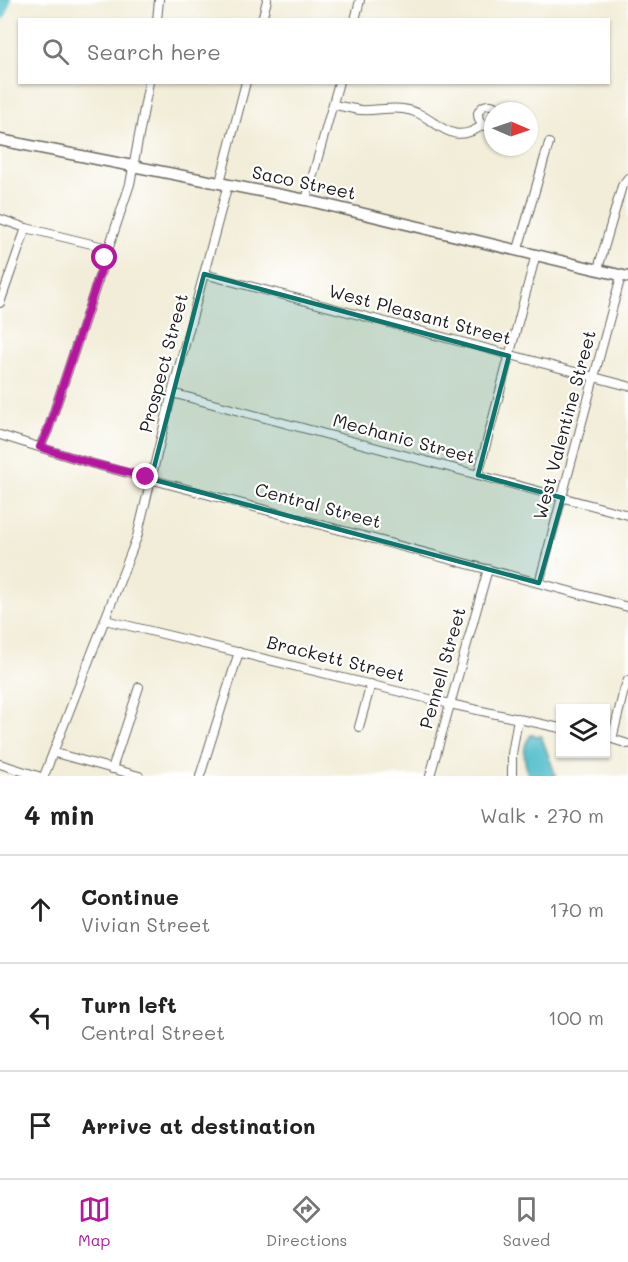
<!DOCTYPE html>
<html lang="en">
<head>
<meta charset="utf-8">
<style>
  :root { --surface:#fff; --page:#f6f6f6; --text:#222; --muted:#767676; --line:#e0e0e0; --accent:#b5179e }
  body { margin:0; font-family:Mali,sans-serif; background:var(--page); color:var(--text) }
  .controls { position:absolute; right:18px; bottom:18px; display:grid; overflow:hidden; border-radius:0px; box-shadow:0 2px 4px #0004 }
  .controls button { width:54px; height:54px; display:grid; place-items:center; padding:0; border:0; border-bottom:2px solid var(--line); background:var(--surface); color:var(--text); font:30px sans-serif }
  .compass { position:absolute; left:484px; top:102px; width:54px; height:54px; border-radius:50%; background:var(--surface); box-shadow:0 2px 4px #0004; rotate:92deg }
  .stop { position:absolute; width:18px; height:18px; margin:-14px; border:4px solid #b5179e; border-radius:50%; background:#fff }
  .stop.end { background:#b5179e; border-color:#fff; box-shadow:0 2px 6px #0008 }
  .list { margin:0; padding:0; list-style:none }
  h2 { display:flex; justify-content:space-between; align-items:center; height:78px; margin:0; padding:0 24px; font-size:26px }
  h2 small { font-size:20px; font-weight:400; color:var(--muted) }
  .list li { display:grid; grid-template-columns:39px 1fr auto; gap:18px; align-items:center; box-sizing:border-box; height:108px; padding:0 24px; border-top:2px solid var(--line) }
  .list b { display:block; font-size:22px; white-space:nowrap }
  .list p { margin:0; font-size:20px; white-space:nowrap; color:var(--muted) }
  .list em { font-size:20px; font-style:normal; color:var(--muted) }
  .icon { flex:none; width:33px; height:33px; fill:none; stroke:currentColor; stroke-width:2; stroke-linecap:round; stroke-linejoin:round }
  .map { position:relative; flex:none; width:628px; height:776px; overflow:hidden }
  .search { position:absolute; background:var(--surface); box-shadow:0 2px 4px #0004; left:18px; right:18px; top:18px; height:66px; display:flex; align-items:center; gap:15px; box-sizing:border-box; padding:0 21px; border-radius:0px; color:var(--muted); font-size:22px }
  .sheet { height:402px; background:var(--surface) }
  nav { display:flex; justify-content:space-around; align-items:center; box-sizing:border-box; height:84px; border-top:2px solid var(--line); background:var(--surface); font-size:16px; color:var(--muted) }
  nav a { display:grid; justify-items:center; gap:3px }
  nav .on { color:var(--accent) }
  .map>svg:first-child { display:block }
  .water { fill:#51becb; stroke:#366d74; stroke-width:1.5 }
  .lines { fill:none; stroke-linecap:round; stroke-linejoin:round }
  .river { stroke:#51becb; stroke-width:14 }
  .minor-casing { stroke:#67655e; stroke-width:10 }
  .major-casing { stroke:#67655e; stroke-width:13 }
  .minor { stroke:#fff; stroke-width:8 }
  .major { stroke:#fff; stroke-width:10 }
  .route { stroke:#b5179e; stroke-width:8 }
  .marked { fill:#0f766e; fill-opacity:0.2; stroke:#0f766e; stroke-width:4.5; stroke-linejoin:round }
  .labels { text-anchor:middle; stroke-width:4.5; stroke-linejoin:round; paint-order:stroke }
  .street-label { font-size:18px; fill:#1c1c1c; stroke:#fff }
</style>
</head>
<body>
<div class="map">
<svg width="628" height="776" viewBox="0 0 628 776">
  <rect width="100%" height="100%" fill="#fff"/>
  <filter id="ink" filterUnits="userSpaceOnUse"><feTurbulence type="fractalNoise" baseFrequency=".0167" numOctaves="2"/><feDisplacementMap in="SourceGraphic" scale="12" xChannelSelector="R" yChannelSelector="G"/><feConvolveMatrix kernelMatrix="1 2 1 2 8 2 1 2 1" color-interpolation-filters="sRGB"/></filter>
  <filter id="wash" filterUnits="userSpaceOnUse"><feTurbulence type="fractalNoise" baseFrequency=".008" numOctaves="4" result="noise"/><feDisplacementMap in="SourceGraphic" scale="24" xChannelSelector="R" yChannelSelector="G"/><feGaussianBlur stdDeviation="1.35" result="paint"/><feColorMatrix in="noise" values="0 0 0 0 0 0 0 0 0 0 0 0 0 0 0 0 0 1.4 0 .05"/><feComposite in="paint" operator="in"/></filter>
  <g filter="url(#wash)">
    <rect width="100%" height="100%" fill="#f2edd8"/>
    <path class="water" d="M531,735L541,736L556,776H528C525,761 520,748 531,735Z"/>
    <g class="lines">
      <polyline class="river" points="0,13 4,0"/>
    </g>
  </g>
  <g filter="url(#ink)">
    <g class="lines">
      <defs>
        <g id="minor">
          <polyline points="157,20 159,0"/>
          <polyline points="262,20 267,0"/>
          <polyline points="355,20 360,0"/>
          <path d="M333,105C342,106 352,109 361,110C375,111 389,107 403,109C435,112 447,151 483,125"/>
          <path d="M493,126C484,128 478,123 478,113C482,103 493,102 499,111"/>
          <polyline points="220,182 246,82"/>
          <polyline points="306,200 339,82"/>
          <polyline points="0,219 26,228 108,248"/>
          <polyline points="518,249 549,143"/>
          <polyline points="598,269 622,186 628,178"/>
          <polyline points="204,274 628,386"/>
          <polyline points="0,303 26,228"/>
          <polyline points="172,393 628,515"/>
          <polyline points="0,435 90,463 628,607"/>
          <polyline points="40,447 48,430 130,184 149,82"/>
          <polyline points="478,475 536,254"/>
          <polyline points="539,583 621,276"/>
          <polyline points="105,620 450,704 560,728"/>
          <polyline points="359,727 371,684"/>
          <polyline points="606,737 628,744"/>
          <polyline points="612,739 624,690 628,680"/>
          <polyline points="55,753 139,776"/>
          <polyline points="0,764 38,776"/>
          <polyline points="112,769 139,687"/>
          <polyline points="44,776 137,537 172,393 228,184"/>
          <polyline points="200,776 239,652"/>
          <polyline points="430,776 488,569"/>
          <polyline points="512,776 512,754 518,718"/>
        </g>
        <polyline id="major" points="0,140 306,200 628,277"/>
      </defs>
      <use href="#minor" class="minor-casing"/>
      <use href="#major" class="major-casing"/>
      <use href="#minor" class="minor"/>
      <use href="#major" class="major"/>
    </g>
  </g>
  <g class="lines" filter="url(#ink)">
    <polyline class="route" points="105,258 48,430 40,447 90,463 146,477"/>
  </g>
  <path class="marked" d="M204,274L509,356L478,475L563,498L539,583L151,479Z"/>
  <g class="labels">
    <g class="street-label">
      <text transform="translate(304 183) rotate(12)" y="6">Saco Street</text>
      <text transform="translate(420 315) rotate(15)" y="6">West Pleasant Street</text>
      <text transform="translate(164 363) rotate(-75)" y="6">Prospect Street</text>
      <text transform="translate(565 425) rotate(-75)" y="6">West Valentine Street</text>
      <text transform="translate(404 439) rotate(15)" y="6">Mechanic Street</text>
      <text transform="translate(318 506) rotate(15)" y="6">Central Street</text>
      <text transform="translate(336 659) rotate(14)" y="6">Brackett Street</text>
      <text transform="translate(443 668) rotate(-74)" y="6">Pennell Street</text>
    </g>
  </g>
</svg>
<div class="controls">
<button><svg class="icon" aria-label="layers" viewBox="0 0 24 24"><path d="M12 4l9 5-9 5-9-5zM3 14l9 5 9-5"/></svg></button>
</div>
<svg class="compass" viewBox="-18 -18 36 36"><path d="M0-13l5 13h-10z" fill="#e53935"/><path d="M0 13l5-13h-10z" fill="#767676"/></svg>
<div class="stop" style="left:105px;top:258px"></div>
<div class="stop end" style="left:146px;top:477px"></div>
<div class="search"><svg class="icon" aria-label="search" viewBox="0 0 24 24"><circle cx="10" cy="10" r="6"/><path d="M15 15l6 6"/></svg>Search here</div>
</div>
<section class="sheet">
<h2>4 min<small>Walk · 270 m</small></h2>
<ul class="list">
<li><svg class="icon" aria-label="ahead" viewBox="0 0 24 24"><path d="M12 20V5M6 11l6-6 6 6"/></svg><div><b>Continue</b><p>Vivian Street</p></div><em>170 m</em></li>
<li><svg class="icon" aria-label="left" viewBox="0 0 24 24"><path d="M17 20v-9H6M10 6l-5 5 5 5"/></svg><div><b>Turn left</b><p>Central Street</p></div><em>100 m</em></li>
<li><svg class="icon" aria-label="arrive" viewBox="0 0 24 24"><path d="M6 21V4h12l-3 4 3 4H6"/></svg><div><b>Arrive at destination</b></div></li>
</ul>
</section>
<nav>
<a class="on"><svg class="icon" aria-label="map" viewBox="0 0 24 24"><path d="M3 6l6-2 6 2 6-2v14l-6 2-6-2-6 2zM9 4v14M15 6v14"/></svg>Map</a>
<a><svg class="icon" aria-label="directions" viewBox="0 0 24 24"><path d="M12 3l9 9-9 9-9-9zM9 14v-3h6M13 9l2 2-2 2"/></svg>Directions</a>
<a><svg class="icon" aria-label="saved" viewBox="0 0 24 24"><path d="M7 4h10v16l-5-4-5 4z"/></svg>Saved</a>
</nav>
</body>
</html>
